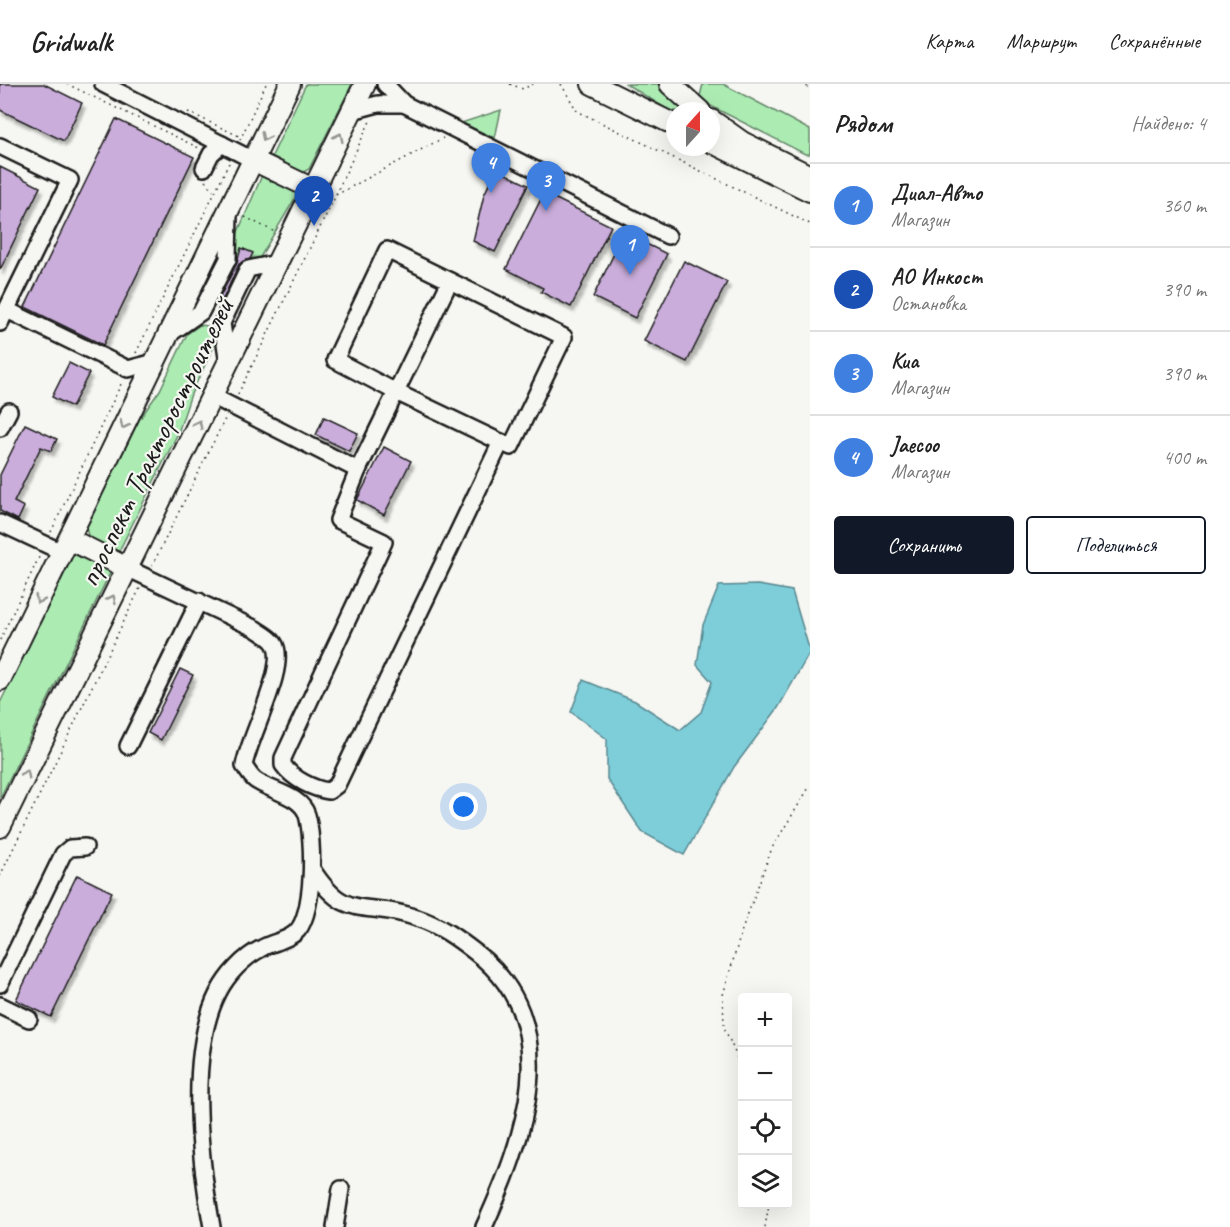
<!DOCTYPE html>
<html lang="ru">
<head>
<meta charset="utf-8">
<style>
  :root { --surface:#fff; --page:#f6f6f6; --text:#222; --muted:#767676; --line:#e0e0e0; --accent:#111827 }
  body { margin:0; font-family:Caveat,sans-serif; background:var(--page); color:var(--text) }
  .controls { position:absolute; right:18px; bottom:18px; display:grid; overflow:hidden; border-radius:6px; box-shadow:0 6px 24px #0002 }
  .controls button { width:54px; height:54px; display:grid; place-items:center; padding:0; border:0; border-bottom:2px solid var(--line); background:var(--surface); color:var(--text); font:30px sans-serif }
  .compass { position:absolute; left:666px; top:18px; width:54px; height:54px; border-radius:50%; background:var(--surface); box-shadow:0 6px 24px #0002; rotate:21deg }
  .you { position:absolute; left:464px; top:723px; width:21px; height:21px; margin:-15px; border:4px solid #fff; border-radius:50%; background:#1a73e8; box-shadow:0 0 0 9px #1a73e833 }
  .badge { display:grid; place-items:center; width:39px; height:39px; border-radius:50%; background:var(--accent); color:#fff; font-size:20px; font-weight:700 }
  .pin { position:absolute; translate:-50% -50px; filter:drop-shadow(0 2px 3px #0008) }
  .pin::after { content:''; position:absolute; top:32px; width:21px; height:18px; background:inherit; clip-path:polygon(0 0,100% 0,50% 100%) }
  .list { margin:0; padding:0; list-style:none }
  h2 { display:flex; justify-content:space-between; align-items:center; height:78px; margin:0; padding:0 24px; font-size:26px }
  h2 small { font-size:20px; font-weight:400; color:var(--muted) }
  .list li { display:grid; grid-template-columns:39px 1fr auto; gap:18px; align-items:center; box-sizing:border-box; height:84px; padding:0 24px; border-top:2px solid var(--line) }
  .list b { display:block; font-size:22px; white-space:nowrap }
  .list p { margin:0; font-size:20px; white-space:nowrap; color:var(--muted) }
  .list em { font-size:20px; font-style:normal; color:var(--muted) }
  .actions { display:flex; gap:12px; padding:18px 24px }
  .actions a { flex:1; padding:14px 0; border:2px solid var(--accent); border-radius:6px; text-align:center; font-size:21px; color:var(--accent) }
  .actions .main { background:var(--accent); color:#fff }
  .icon { flex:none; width:33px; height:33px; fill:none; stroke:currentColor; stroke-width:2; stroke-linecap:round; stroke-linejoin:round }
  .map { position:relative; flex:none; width:810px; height:1143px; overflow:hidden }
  header { display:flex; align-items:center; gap:36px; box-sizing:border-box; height:84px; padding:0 30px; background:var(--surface); border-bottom:2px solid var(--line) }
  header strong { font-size:28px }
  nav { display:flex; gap:33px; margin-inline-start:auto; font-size:21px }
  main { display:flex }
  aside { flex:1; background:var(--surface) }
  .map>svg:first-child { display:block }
  .green { fill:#acecb3; stroke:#648468; stroke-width:1.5 }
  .water { fill:#7eceda; stroke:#57878e; stroke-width:1.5 }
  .building { fill:#caaddb; stroke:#1c1c1c; stroke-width:1.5; filter:url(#shadow) }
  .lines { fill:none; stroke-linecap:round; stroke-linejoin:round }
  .minor-casing { stroke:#1c1c1c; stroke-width:20 }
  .major-casing { stroke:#1c1c1c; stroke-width:24 }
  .path { stroke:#1c1c1c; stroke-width:1.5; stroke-dasharray:1.5 4.5; stroke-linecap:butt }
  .minor { stroke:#f6f6f2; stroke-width:15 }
  .major { stroke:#f6f6f2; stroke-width:20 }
  .oneway { stroke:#949492 }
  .labels { text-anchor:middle; stroke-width:4.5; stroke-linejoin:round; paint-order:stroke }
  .street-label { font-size:30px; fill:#1c1c1c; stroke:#f6f6f2 }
</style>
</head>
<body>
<header>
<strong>Gridwalk</strong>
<nav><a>Карта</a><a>Маршрут</a><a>Сохранённые</a></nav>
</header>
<main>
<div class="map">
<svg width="810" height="1143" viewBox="0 0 810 1143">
  <defs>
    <filter id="shadow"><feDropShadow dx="3" dy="5" stdDeviation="1.5" flood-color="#0004"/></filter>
  </defs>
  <rect width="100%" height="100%" fill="#f6f6f2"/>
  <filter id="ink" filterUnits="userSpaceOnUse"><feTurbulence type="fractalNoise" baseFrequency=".0167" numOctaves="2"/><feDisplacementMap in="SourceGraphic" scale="12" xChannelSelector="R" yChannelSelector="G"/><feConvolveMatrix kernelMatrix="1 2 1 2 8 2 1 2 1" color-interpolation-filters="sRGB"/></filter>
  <g filter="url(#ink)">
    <g class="green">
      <polygon points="306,0 352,0 309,85 302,89 272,72"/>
      <polygon points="626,0 661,0 689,27 675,27 675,30"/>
      <polygon points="703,0 723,0 810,46 810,70 805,70 703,18 700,12"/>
      <polygon points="501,26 495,54 461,39"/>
      <polygon points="263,89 297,105 297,111 256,180 250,182 235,172 232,162"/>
      <polygon points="200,241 216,243 219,252 191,310 178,349 118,469 89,455 86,444 139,336 160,306 187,250"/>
      <polygon points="76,466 111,487 0,714 0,619"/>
    </g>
    <polygon class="water" points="758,501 792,507 810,568 778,624 734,683 684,771 642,748 607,695 607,655 571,628 583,596 635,617 680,646 701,628 712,598 697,581 703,541 719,502"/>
    <g class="building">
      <polygon points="0,0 44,0 82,19 64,57 0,26"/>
      <polygon points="116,35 194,73 103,261 25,223"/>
      <polygon points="0,83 40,103 0,186"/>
      <polygon points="496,85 528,101 495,168 473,157 484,111"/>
      <polygon points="544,109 611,142 571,223 541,208 543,204 506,185"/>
      <polygon points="624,149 667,170 635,234 593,213"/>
      <polygon points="241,164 253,169 250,175 239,180 223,215 220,213 237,179"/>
      <polygon points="684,177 727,198 687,278 644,257"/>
      <polygon points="69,279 89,289 72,323 52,313"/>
      <polygon points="324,333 358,349 349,367 316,351"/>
      <polygon points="25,340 57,355 51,367 41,363 14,418 24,423 18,436 0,427 0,391"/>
      <polygon points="384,363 411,377 384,431 357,416"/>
      <polygon points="180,585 193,591 161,656 148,649"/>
      <polygon points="77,791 112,808 51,933 16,916"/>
    </g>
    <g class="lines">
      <defs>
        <g id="minor">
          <polyline points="103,0 253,76"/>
          <polyline points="385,0 404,20 668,152"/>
          <polyline points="352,27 378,20 404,20"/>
          <polyline points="0,62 70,96 0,239"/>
          <polyline points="204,84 211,70 222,60"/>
          <polygon points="450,197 564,253 511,363 396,308"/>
          <polyline points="7,226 128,285 155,278"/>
          <polyline points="168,251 201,228 228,175 229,129"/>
          <polyline points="228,280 222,239 248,185 277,179"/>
          <polyline points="212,312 358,386 396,308 335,276 387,166 450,197"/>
          <polyline points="0,344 9,327"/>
          <path d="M358,386L338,436L384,458L283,674V681C293,695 313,705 329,707L337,701L501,358"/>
          <polyline points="0,439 62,468"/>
          <path d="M127,484L256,545C261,549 270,553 274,559C289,581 249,652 244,682C247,686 251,693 255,696C270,707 301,711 307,731C314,755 315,833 295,849C286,857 272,858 262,864C244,873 227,891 218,909C187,970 200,1077 212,1143"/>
          <polyline points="128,662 199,517"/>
          <path d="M312,785C347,840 365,815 417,834C439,841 457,854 475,868C568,939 524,1055 484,1143"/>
          <polyline points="0,900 63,770 70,764 85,763"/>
          <polyline points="0,921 29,935"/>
          <polyline points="335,1143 341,1105"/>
        </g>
        <g id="major">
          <polyline points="592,0 675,41"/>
          <polyline points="670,0 700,27"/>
          <polyline points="711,36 742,58 810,92"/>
          <polyline points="711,58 810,107"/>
          <polyline points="253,76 313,105"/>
          <polyline points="69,455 127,484"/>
          <polyline points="0,596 290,0"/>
          <polyline points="0,743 365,0"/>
        </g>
      </defs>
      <use href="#minor" class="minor-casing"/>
      <use href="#major" class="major-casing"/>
      <g class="path">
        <polyline points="67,0 199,64"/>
        <polyline points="510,0 523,5 533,0"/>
        <polyline points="561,0 577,27 810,140"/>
        <polyline points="801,0 810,4"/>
        <polyline points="188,28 241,53"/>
        <polyline points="240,56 266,0"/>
        <polyline points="205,97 214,107"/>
        <polyline points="336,110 371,35"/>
        <polyline points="245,133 273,147"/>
        <polyline points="136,269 229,79"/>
        <polyline points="238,310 336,111 443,54"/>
        <polyline points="51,448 122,298"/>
        <polyline points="152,482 226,333"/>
        <polyline points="0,556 40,471"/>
        <polyline points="0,792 140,504"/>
        <polyline points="742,985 724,943 723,911 742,846 772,764 810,702"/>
        <polyline points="788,1045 790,1063 788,1070"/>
        <polyline points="765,1143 769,1120"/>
      </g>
      <use href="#minor" class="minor"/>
      <use href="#major" class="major"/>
    </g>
    <defs><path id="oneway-chevron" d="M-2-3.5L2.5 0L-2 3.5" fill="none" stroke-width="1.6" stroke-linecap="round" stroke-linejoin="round" transform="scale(1.5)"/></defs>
    <g class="oneway">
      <use href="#oneway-chevron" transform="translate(265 53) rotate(116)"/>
      <use href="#oneway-chevron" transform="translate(339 53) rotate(-64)"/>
      <use href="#oneway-chevron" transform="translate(198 340) rotate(-64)"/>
      <use href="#oneway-chevron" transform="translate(124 341) rotate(116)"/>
      <use href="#oneway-chevron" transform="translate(112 515) rotate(-64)"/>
      <use href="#oneway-chevron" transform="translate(39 516) rotate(116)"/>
      <use href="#oneway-chevron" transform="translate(26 690) rotate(-64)"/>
    </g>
  </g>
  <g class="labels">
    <g class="street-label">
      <text transform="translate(156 358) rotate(-64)" y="10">проспект Тракторостроителей</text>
    </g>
  </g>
</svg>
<div class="controls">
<button>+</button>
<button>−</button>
<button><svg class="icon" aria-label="locate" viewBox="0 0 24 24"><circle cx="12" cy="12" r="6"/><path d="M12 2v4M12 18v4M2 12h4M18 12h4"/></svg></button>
<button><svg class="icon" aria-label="layers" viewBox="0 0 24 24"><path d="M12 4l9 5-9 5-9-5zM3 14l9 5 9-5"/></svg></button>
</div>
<svg class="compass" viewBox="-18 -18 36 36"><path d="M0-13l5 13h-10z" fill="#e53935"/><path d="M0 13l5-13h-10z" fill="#767676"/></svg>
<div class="you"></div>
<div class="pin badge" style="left:630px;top:191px;background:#3f7fe0">1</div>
<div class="pin badge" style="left:314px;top:142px;background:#1a4fb4">2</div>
<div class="pin badge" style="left:546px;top:127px;background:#3f7fe0">3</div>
<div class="pin badge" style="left:491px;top:109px;background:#3f7fe0">4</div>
</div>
<aside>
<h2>Рядом<small>Найдено: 4</small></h2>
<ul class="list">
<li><span class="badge" style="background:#3f7fe0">1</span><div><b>Диал-Авто</b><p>Магазин</p></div><em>360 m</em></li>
<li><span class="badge" style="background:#1a4fb4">2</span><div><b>АО Инкост</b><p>Остановка</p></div><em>390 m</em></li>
<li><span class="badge" style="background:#3f7fe0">3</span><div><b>Киа</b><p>Магазин</p></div><em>390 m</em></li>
<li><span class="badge" style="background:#3f7fe0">4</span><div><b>Jaecoo</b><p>Магазин</p></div><em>400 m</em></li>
</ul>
<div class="actions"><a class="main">Сохранить</a><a>Поделиться</a></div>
</aside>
</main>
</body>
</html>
